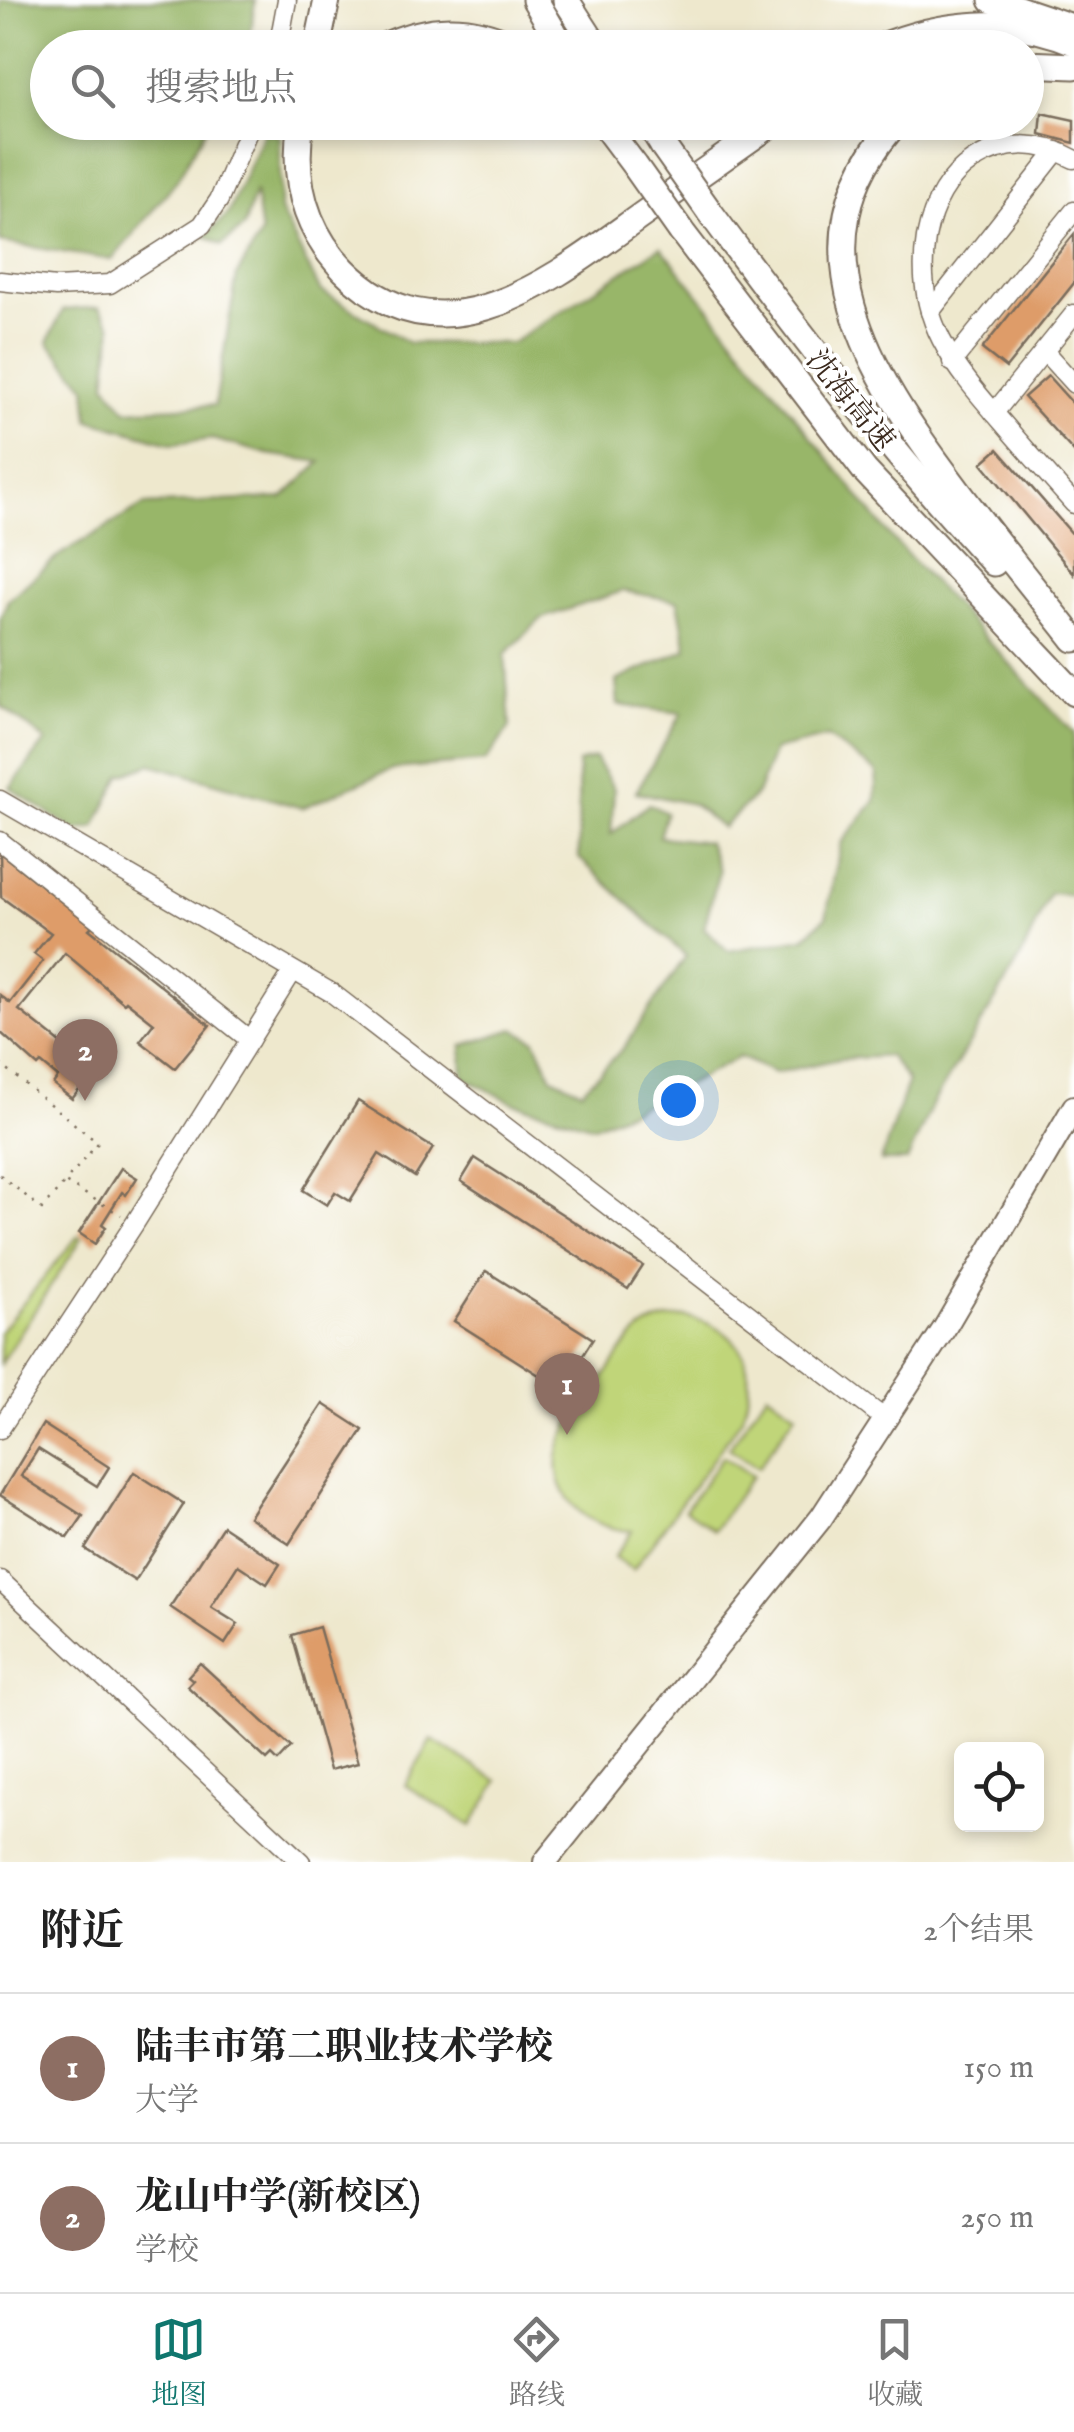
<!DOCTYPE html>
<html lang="zh">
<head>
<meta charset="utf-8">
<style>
  :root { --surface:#fff; --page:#f6f6f6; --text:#222; --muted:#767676; --line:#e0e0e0; --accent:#0f766e }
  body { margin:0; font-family:"IM FELL English","Noto Serif SC",serif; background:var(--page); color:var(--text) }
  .controls { position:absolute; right:30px; bottom:30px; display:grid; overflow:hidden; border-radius:15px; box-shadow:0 5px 15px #0003 }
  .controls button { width:90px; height:90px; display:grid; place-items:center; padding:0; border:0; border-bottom:2px solid var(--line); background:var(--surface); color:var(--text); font:50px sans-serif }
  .you { position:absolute; left:678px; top:1100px; width:35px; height:35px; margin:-25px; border:8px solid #fff; border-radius:50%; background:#1a73e8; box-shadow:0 0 0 15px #1a73e833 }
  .badge { display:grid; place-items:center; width:65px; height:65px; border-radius:50%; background:var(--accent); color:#fff; font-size:32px; font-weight:700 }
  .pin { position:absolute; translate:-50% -82px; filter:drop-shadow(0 2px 5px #0008) }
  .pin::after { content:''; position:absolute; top:52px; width:35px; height:30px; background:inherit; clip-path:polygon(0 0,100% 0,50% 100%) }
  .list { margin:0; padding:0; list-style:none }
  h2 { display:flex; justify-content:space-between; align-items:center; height:130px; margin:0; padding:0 40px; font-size:42px }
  h2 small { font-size:32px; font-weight:400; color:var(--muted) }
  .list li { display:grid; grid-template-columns:65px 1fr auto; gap:30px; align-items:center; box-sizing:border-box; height:150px; padding:0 40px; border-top:2px solid var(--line) }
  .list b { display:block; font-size:38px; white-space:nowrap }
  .list p { margin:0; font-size:32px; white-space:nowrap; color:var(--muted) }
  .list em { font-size:32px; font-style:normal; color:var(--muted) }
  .icon { flex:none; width:55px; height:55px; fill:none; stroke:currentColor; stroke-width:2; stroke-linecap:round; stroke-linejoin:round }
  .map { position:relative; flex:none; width:1074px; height:1862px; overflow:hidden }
  .search { position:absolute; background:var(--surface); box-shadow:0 5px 15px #0003; left:30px; right:30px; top:30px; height:110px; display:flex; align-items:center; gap:25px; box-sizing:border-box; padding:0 35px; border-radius:55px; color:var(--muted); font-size:38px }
  .sheet { height:430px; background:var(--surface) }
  nav { display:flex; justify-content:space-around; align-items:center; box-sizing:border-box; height:140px; border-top:2px solid var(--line); background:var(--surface); font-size:28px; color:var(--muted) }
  nav a { display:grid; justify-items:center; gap:5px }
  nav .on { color:var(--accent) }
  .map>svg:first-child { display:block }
  .green { fill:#c0d579; stroke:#7e804c; stroke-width:2.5 }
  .forest { fill:#98b669; stroke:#6a7044; stroke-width:2.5 }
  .building { fill:#de9c69 }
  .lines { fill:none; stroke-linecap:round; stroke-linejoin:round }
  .minor-casing { stroke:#7a6c5b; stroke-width:21 }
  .major-casing { stroke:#7a6c5b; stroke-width:26 }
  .highway-casing { stroke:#7a6c5b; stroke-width:29 }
  .path { stroke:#7a6c5b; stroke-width:2.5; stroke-dasharray:2.5 8; stroke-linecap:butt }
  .minor { stroke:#fff; stroke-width:18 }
  .major { stroke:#fff; stroke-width:22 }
  .highway { stroke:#fff; stroke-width:25 }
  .highway-bridge-casing { stroke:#7a6c5b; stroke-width:29; stroke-linecap:butt }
  .highway-bridge { stroke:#fff; stroke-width:25 }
  .labels { text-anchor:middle; stroke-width:8; stroke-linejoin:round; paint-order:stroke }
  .street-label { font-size:30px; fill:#3b2a1e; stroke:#fff }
</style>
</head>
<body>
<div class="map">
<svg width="1074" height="1862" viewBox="0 0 1074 1862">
  <rect width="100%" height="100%" fill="#fff"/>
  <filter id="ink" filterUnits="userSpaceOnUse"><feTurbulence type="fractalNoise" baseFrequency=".01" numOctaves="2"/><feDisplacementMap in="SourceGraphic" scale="20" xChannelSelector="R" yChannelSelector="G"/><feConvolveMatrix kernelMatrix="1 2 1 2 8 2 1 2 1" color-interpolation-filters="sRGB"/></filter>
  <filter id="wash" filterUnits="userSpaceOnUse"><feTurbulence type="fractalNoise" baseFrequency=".0048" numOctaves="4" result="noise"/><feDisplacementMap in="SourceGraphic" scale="40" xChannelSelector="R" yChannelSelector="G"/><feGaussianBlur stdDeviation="2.25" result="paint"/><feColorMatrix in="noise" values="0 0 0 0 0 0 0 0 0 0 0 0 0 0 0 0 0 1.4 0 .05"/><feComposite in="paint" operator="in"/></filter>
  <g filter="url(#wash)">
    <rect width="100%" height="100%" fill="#eee8cd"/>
    <g class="green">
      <polygon points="78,1236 82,1238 0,1364 0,1332"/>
      <path d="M686,1317C741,1328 760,1366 742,1418L633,1570L614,1557L632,1531C579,1529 538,1482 567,1430C576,1412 591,1395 603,1379C616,1360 628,1337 648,1326C661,1319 672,1318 686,1317Z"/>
      <polygon points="767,1393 796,1413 758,1468 729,1448"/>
      <polygon points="723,1456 752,1476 714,1530 685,1510"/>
      <polygon points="432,1740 498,1781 471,1826 405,1785"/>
    </g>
    <g class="forest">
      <polygon points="0,0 255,0 249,47 48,48 48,122 209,123 177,180 112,260 0,242"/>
      <polygon points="264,132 280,136 280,210 320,290 409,343 512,343 661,247 890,536 1074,733 1074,895 1050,893 1020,959 933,1103 907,1161 881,1161 908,1081 889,1056 839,1059 775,1073 739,1057 674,1092 594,1126 514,1103 463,1077 462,1046 514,1029 535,1040 552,1077 582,1091 624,1047 686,956 579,858 578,763 595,758 614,789 611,834 649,804 666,813 659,837 708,842 719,871 704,928 728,951 804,938 826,917 841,843 875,801 877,772 827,737 774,750 757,794 722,828 693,804 636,792 682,713 618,705 616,681 687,649 678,601 623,591 542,618 505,654 510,727 486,761 392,769 302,808 151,764 121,775 95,827 76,831 10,788 46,741 0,705 0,619 8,600 61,554 144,505 283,498 321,462 268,454 212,439 174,444 89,420 86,387 48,342 63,310 99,307 112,326 106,384 126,410 215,405 237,275 261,234 255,191 244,227 222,245 205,236 228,214"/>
    </g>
    <g id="blocks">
      <g class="building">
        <polygon points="1042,113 1074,120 1074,143 1040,134"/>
        <polygon points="1074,234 1074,283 1006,368 982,349"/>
        <polygon points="1048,376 1074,405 1074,452 1024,397"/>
        <polygon points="998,449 1074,536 1074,574 982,463"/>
        <polygon points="0,853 92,926 89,929 210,1025 175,1068 140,1041 154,1023 126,1001 124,1003 65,953 19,1010 95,1070 72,1099 53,1084 58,1077 41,1063 38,1066 0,1032 0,995 10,1003 43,961 34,954 51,933 1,897"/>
        <polygon points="358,1101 433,1148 415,1177 379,1154 350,1201 335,1192 327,1205 303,1190"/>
        <polygon points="475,1158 643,1266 628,1289 461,1181"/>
        <polygon points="121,1168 137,1178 126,1195 122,1192 102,1224 106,1227 95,1244 79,1233"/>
        <polygon points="486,1271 593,1339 561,1389 454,1321"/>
        <polygon points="323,1404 363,1430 289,1544 249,1517"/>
        <polygon points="43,1424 109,1467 97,1486 38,1449 21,1476 83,1516 68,1538 0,1495"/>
        <polygon points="134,1472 184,1504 135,1581 85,1549"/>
        <polygon points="223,1526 280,1564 267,1584 238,1565 211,1607 238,1624 225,1644 170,1607"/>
        <polygon points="319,1627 358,1763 330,1770 292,1635"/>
        <polygon points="200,1663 291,1747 278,1761 272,1755 267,1760 187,1686 193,1680 188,1676"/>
      </g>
    </g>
  </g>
  <g filter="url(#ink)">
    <use href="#blocks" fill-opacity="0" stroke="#7a6c5b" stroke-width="2.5"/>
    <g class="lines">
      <defs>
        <g id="minor">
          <polyline points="278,48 287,0"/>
          <path d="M1074,159C1040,141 1005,140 972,161C945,179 932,207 926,238C913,318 954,367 1003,423C1026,450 1050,477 1074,504"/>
          <polyline points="0,281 56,287 110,284 202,225 219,200 252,122"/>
          <polyline points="930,312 1057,151"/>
          <polyline points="1044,351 1074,384"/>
          <polyline points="952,362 1074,211"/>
          <polyline points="994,413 1074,314"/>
          <polyline points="0,800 332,993 886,1420"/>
          <polyline points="0,841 250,1040"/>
          <polyline points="0,1429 135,1223 293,971"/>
          <polyline points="0,1580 301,1862"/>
        </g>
        <polyline id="major" points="545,1862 821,1518 944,1329 1074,1107"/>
        <g id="highway">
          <polyline points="535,0 563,48"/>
          <polyline points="566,0 597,48"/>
          <polyline points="992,0 1069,26"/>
          <polyline points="317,48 327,0"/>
          <path d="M380,48C428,25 471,23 518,48"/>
          <path d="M878,48C940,22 1011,15 1074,42"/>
          <polyline points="1026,64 1074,66"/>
          <path d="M301,122C292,178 304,229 344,270C443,370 555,277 642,215C686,184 730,153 774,122"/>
          <polyline points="602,122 635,166"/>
          <polyline points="648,122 663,146"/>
          <path d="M897,122C785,242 872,377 952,483C991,536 1033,587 1074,639"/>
          <path d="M709,211C799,333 891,453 994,563"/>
          <polyline points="681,231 865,471 1074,693"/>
        </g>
      </defs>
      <use href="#minor" class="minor-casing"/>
      <use href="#major" class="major-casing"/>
      <use href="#highway" class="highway-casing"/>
      <g class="path">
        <polyline points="0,1064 98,1143 65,1182 121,1215"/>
        <polyline points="0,1175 42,1209 64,1183"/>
      </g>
      <use href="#minor" class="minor"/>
      <use href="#major" class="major"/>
      <use href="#highway" class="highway"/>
      <defs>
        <g id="highway-bridge">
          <polyline points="663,146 709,211"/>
          <polyline points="635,166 681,231"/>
        </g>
      </defs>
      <use href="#highway-bridge" class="highway-bridge-casing"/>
      <use href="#highway-bridge" class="highway-bridge"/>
    </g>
  </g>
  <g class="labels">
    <g class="street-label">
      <text transform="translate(851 400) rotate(51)" y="10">沈海高速</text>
    </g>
  </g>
</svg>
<div class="controls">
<button><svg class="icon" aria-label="locate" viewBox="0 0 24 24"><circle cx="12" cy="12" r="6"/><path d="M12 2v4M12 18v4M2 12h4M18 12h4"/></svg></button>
</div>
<div class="you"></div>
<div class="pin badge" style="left:567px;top:1435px;background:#8d6e63">1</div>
<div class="pin badge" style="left:85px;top:1101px;background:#8d6e63">2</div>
<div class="search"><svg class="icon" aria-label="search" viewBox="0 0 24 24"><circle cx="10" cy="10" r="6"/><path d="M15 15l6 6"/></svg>搜索地点</div>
</div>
<section class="sheet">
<h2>附近<small>2个结果</small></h2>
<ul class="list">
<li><span class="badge" style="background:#8d6e63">1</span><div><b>陆丰市第二职业技术学校</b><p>大学</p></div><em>150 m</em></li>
<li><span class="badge" style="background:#8d6e63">2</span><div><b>龙山中学(新校区)</b><p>学校</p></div><em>250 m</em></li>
</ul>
</section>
<nav>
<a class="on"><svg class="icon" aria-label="map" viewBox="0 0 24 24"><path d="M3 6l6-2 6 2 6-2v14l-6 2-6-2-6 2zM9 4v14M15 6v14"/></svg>地图</a>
<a><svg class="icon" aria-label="directions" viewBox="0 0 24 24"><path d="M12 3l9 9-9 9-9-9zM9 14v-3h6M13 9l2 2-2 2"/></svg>路线</a>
<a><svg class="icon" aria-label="saved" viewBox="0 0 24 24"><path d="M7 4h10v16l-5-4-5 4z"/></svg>收藏</a>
</nav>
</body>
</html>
